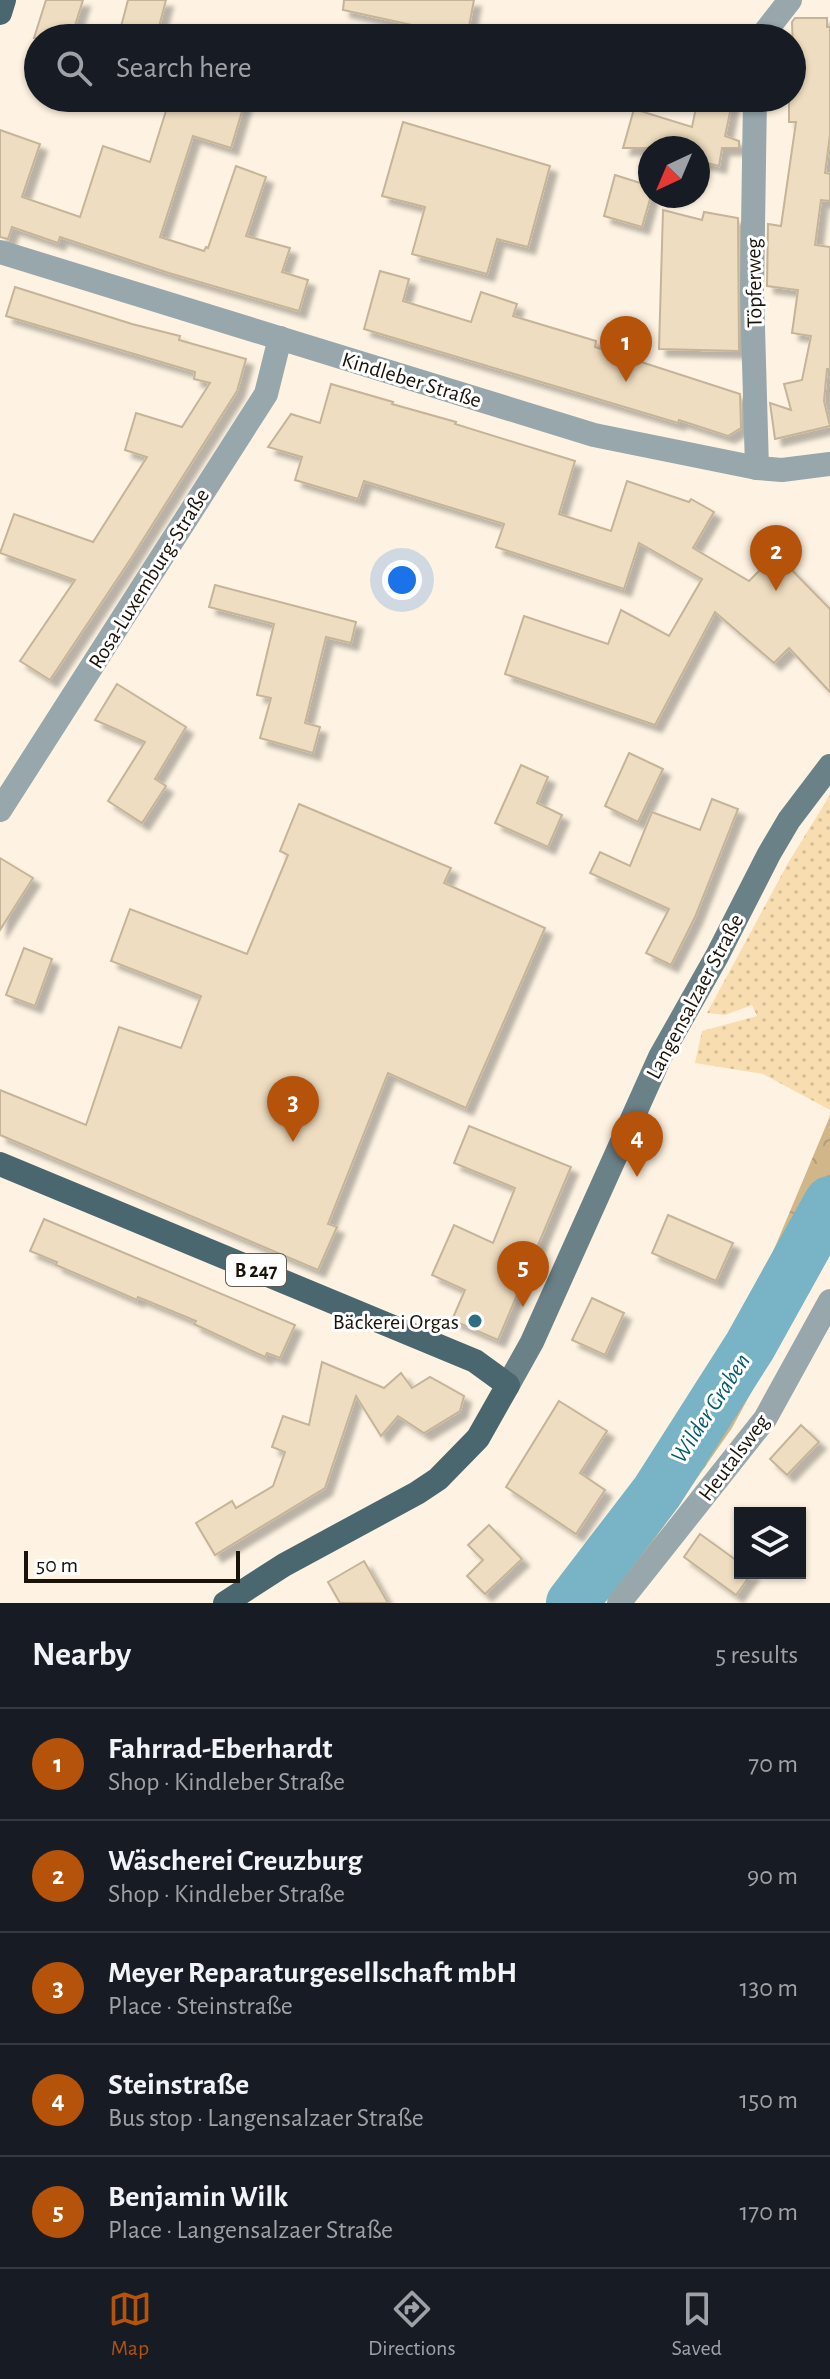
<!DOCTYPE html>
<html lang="en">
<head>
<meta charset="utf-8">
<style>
  :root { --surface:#171b24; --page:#242831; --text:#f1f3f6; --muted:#9ea1a6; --line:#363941; --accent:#b45309 }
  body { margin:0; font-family:"Alegreya Sans",sans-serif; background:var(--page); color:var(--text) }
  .controls { position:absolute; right:24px; bottom:24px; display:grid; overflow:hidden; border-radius:0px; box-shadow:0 2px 6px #0004 }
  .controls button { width:72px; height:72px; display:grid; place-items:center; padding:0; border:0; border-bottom:2px solid var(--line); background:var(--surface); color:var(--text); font:40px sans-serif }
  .compass { position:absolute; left:638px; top:136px; width:72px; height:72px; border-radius:50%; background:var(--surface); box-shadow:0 2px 6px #0004; rotate:224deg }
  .scale { position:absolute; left:24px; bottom:20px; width:216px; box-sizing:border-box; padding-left:8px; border:4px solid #1a1309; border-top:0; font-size:22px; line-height:28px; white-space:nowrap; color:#1a1309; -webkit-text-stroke:6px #fff; paint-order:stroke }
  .you { position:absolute; left:402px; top:580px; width:28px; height:28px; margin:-20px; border:6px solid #fff; border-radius:50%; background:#1a73e8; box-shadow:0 0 0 12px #1a73e833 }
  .badge { display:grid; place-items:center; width:52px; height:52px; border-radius:50%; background:var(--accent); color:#fff; font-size:26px; font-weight:700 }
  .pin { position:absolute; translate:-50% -66px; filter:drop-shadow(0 2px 4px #0008) }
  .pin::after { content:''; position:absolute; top:42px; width:28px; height:24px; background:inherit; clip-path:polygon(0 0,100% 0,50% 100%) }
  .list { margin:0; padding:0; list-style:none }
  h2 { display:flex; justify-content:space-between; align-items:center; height:104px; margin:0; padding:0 32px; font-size:34px }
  h2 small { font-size:26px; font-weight:400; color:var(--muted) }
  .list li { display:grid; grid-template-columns:52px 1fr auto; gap:24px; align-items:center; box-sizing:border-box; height:112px; padding:0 32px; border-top:2px solid var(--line) }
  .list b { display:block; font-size:30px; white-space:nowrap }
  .list p { margin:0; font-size:26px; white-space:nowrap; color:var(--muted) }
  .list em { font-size:26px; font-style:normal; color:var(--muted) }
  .icon { flex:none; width:44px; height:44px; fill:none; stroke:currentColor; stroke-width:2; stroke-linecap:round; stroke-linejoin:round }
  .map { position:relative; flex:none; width:830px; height:1603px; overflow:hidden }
  .search { position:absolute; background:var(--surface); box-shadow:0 2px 6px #0004; left:24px; right:24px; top:24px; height:88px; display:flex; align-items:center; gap:20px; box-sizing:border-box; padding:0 28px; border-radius:44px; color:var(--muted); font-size:30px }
  .sheet { height:664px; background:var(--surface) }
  nav { display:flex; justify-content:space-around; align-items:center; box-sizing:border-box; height:112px; border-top:2px solid var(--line); background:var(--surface); font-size:22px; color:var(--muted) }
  nav a { display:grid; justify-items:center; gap:4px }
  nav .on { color:var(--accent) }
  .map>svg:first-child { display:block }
  .grass { fill:url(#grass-dots) }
  .forest { fill:url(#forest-crowns) }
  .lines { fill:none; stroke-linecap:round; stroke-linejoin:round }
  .river { stroke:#78b4c5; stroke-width:52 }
  .building { fill:#eeddc0; stroke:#c5b498; stroke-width:2; filter:url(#shadow) }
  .street { stroke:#97a7ac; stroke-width:24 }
  .secondary { stroke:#6a8188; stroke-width:24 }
  .primary { stroke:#4a666f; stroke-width:24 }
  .poi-dot { fill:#2d6f81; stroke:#fff; stroke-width:3 }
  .labels { text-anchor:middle; stroke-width:6; stroke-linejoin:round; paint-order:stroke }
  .shield { fill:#fff; stroke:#5f5a53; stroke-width:2 }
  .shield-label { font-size:20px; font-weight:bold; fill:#1a1309 }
  .street-label { font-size:22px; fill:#1a1309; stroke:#fff }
  .poi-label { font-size:22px; fill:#1a1309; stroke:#fff; text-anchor:end }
  .water-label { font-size:24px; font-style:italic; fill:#045b6d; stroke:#fff }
</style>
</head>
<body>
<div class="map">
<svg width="830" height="1603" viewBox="0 0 830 1603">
  <defs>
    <pattern id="grass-dots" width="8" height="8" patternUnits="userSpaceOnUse" patternTransform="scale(2)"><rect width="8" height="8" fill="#f8ddb0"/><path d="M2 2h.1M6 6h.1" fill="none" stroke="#d4bd96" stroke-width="1.8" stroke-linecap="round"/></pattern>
    <pattern id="forest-crowns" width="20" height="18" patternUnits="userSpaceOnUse" patternTransform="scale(2)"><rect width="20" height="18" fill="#d1b68a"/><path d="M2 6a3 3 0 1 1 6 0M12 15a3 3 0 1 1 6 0" fill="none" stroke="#b39c76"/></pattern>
    <filter id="shadow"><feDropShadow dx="7" dy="7" stdDeviation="2" flood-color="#0004"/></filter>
  </defs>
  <rect width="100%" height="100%" fill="#fef3e2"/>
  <polygon class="grass" points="830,795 830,1110 763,1074 695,1063 702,1031 757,1016 752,1005 725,1015 707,1013 788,863"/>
  <polygon class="forest" points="830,1116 830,1247 732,1428 645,1553 602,1603 548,1603 566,1585 638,1490 733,1347"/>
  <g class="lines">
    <polyline class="river" points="572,1603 657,1492 750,1346 830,1202"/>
  </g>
  <g class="building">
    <polygon points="46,0 83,0 71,38 34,38"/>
    <polygon points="128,0 166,0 156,38 118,38"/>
    <polygon points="344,0 474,0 467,37 343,10"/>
    <polygon points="795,18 827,18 827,27 830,27 830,135 825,173 830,174 830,201 821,200 815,245 830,247 830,369 827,369 824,401 830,426 775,439 770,403 791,410 784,384 802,380 811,336 792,333 798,290 767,286 768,224 781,226 796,122 789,122 789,98 792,98 794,79 792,22"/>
    <polygon points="170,98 246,98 231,148 193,136 160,237 204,251 206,247 208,248 236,166 266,177 246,236 290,248 282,272 308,280 299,311 169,273 60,237 58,243 12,227 8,239 0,237 0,130 40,144 22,197 80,217 103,146 150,162"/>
    <polygon points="698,98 733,98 725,136 739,141 739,148 722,148 719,166 698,161 698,148 623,148 634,109 692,127"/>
    <polygon points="403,122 550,166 528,247 497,239 487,274 412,254 425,207 382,196"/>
    <polygon points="615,175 650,186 650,199 642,227 604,216"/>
    <polygon points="663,210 702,220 704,212 738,218 739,351 659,349"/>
    <polygon points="380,271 409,279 403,301 471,322 481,292 517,304 513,316 596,341 595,347 740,394 741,428 728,436 679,420 678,423 364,329"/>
    <polygon points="15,287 132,324 180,336 179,340 246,359 237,391 132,557 50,680 20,661 75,580 0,553 14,514 93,542 147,457 125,450 136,413 182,427 210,383 194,379 195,372 6,316"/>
    <polygon points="331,384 393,402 392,404 456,422 455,424 575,461 559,514 611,531 627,481 689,502 691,499 714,512 693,548 749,581 776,554 830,609 830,692 789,648 774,663 715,612 655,725 505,674 524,616 608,644 621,610 669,636 702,579 639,543 624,589 496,547 504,524 364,481 358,499 295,480 302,457 268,447 291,414 320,423"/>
    <polygon points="215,585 356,622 351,643 326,637 305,723 320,727 313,753 260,738 271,698 257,695 274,624 209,607"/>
    <polygon points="117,684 186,727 155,779 166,786 142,823 108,801 145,742 95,720"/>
    <polygon points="629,753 663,769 638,822 605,806"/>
    <polygon points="521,765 548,777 537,803 562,815 548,847 495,823"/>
    <polygon points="712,799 738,809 695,917 671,965 646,953 669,909 590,873 600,852 630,866 652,812 700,830"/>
    <polygon points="299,804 451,868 444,883 545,928 466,1108 388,1073 328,1224 337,1227 318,1270 0,1135 0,1090 86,1125 119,1027 181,1048 201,996 111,961 130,909 247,954 288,855 280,851"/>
    <polygon points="0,858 33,878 0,930"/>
    <polygon points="24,948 52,959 35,1006 6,995"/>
    <polygon points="469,1126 571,1167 498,1340 452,1320 465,1290 432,1275 454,1225 493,1243 515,1188 454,1163"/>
    <polygon points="668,1215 733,1243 716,1281 652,1253"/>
    <polygon points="44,1219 295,1325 280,1358 267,1353 265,1357 194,1324 196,1321 138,1297 137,1300 56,1265 57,1262 30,1251"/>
    <polygon points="592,1298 624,1313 605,1355 572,1340"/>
    <polygon points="322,1362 384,1388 401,1373 412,1388 430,1377 464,1396 460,1411 424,1433 398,1416 381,1436 356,1396 325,1488 215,1555 196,1523 232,1501 236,1508 273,1486 285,1452 272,1447 283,1416 309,1425"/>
    <polygon points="559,1401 607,1431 580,1473 605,1490 576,1534 506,1487"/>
    <polygon points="801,1425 819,1442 787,1475 770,1459"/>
    <polygon points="489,1525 522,1559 485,1594 467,1576 483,1560 468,1545"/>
    <polygon points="700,1534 740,1563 740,1573 752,1573 736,1595 684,1557"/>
    <polygon points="364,1561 388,1603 340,1603 328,1582"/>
  </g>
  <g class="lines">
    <g class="street">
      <polyline points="764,38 765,32 790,0"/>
      <polyline points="755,98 752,292 757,468"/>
      <polyline points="0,252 594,435 757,468 782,470 830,464"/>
      <polyline points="0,810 266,394 280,338"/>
      <polyline points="619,1603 765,1419 830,1301"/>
    </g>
    <polyline class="secondary" points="508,1385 532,1342 660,1057 717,956 769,854 789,820 830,766"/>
    <g class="primary">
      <polyline points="0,13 4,0"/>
      <polyline points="0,1164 475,1361 508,1385 478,1438 438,1479 417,1493 284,1565 225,1603"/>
    </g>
  </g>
  <circle class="poi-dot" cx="475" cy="1321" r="8"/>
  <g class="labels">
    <rect class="shield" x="226" y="1254" width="60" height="32" rx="6"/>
    <g class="shield-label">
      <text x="256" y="1277">B 247</text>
    </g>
    <g class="street-label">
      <text transform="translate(753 283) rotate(-91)" y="8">Töpferweg</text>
      <text transform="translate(412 379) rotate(17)" y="8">Kindleber Straße</text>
      <text transform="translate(148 578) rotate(-58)" y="8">Rosa-Luxemburg-Straße</text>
      <text transform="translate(694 996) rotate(-62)" y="8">Langensalzaer Straße</text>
      <text transform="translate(733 1457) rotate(-53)" y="8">Heutalsweg</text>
    </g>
    <g class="poi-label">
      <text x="459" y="1329">Bäckerei Orgas</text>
    </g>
    <g class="water-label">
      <text transform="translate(710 1408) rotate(-57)" y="8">Wilder Graben</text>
    </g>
  </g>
</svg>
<div class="controls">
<button><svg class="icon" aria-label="layers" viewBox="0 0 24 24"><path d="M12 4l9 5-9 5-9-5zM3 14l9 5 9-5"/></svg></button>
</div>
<svg class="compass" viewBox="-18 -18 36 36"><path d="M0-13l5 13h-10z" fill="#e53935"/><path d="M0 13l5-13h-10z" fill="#9ea1a6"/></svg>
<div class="scale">50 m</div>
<div class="you"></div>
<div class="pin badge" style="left:626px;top:382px">1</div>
<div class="pin badge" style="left:776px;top:591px">2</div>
<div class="pin badge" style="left:293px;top:1142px">3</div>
<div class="pin badge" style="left:637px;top:1177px">4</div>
<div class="pin badge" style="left:523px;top:1307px">5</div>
<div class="search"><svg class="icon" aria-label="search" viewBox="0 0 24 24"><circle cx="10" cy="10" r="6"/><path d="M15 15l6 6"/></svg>Search here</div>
</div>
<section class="sheet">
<h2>Nearby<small>5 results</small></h2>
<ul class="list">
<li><span class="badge">1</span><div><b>Fahrrad-Eberhardt</b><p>Shop · Kindleber Straße</p></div><em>70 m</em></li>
<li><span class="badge">2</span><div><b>Wäscherei Creuzburg</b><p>Shop · Kindleber Straße</p></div><em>90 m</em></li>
<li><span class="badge">3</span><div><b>Meyer Reparaturgesellschaft mbH</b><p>Place · Steinstraße</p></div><em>130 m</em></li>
<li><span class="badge">4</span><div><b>Steinstraße</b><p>Bus stop · Langensalzaer Straße</p></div><em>150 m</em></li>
<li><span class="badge">5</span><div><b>Benjamin Wilk</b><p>Place · Langensalzaer Straße</p></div><em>170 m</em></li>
</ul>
</section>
<nav>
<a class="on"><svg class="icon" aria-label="map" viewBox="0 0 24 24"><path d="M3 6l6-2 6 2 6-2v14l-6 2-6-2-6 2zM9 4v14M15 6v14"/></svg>Map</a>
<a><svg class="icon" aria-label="directions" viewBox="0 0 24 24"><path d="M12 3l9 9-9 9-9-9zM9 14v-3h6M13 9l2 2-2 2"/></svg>Directions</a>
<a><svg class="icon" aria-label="saved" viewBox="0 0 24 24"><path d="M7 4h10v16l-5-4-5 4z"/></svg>Saved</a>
</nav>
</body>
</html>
